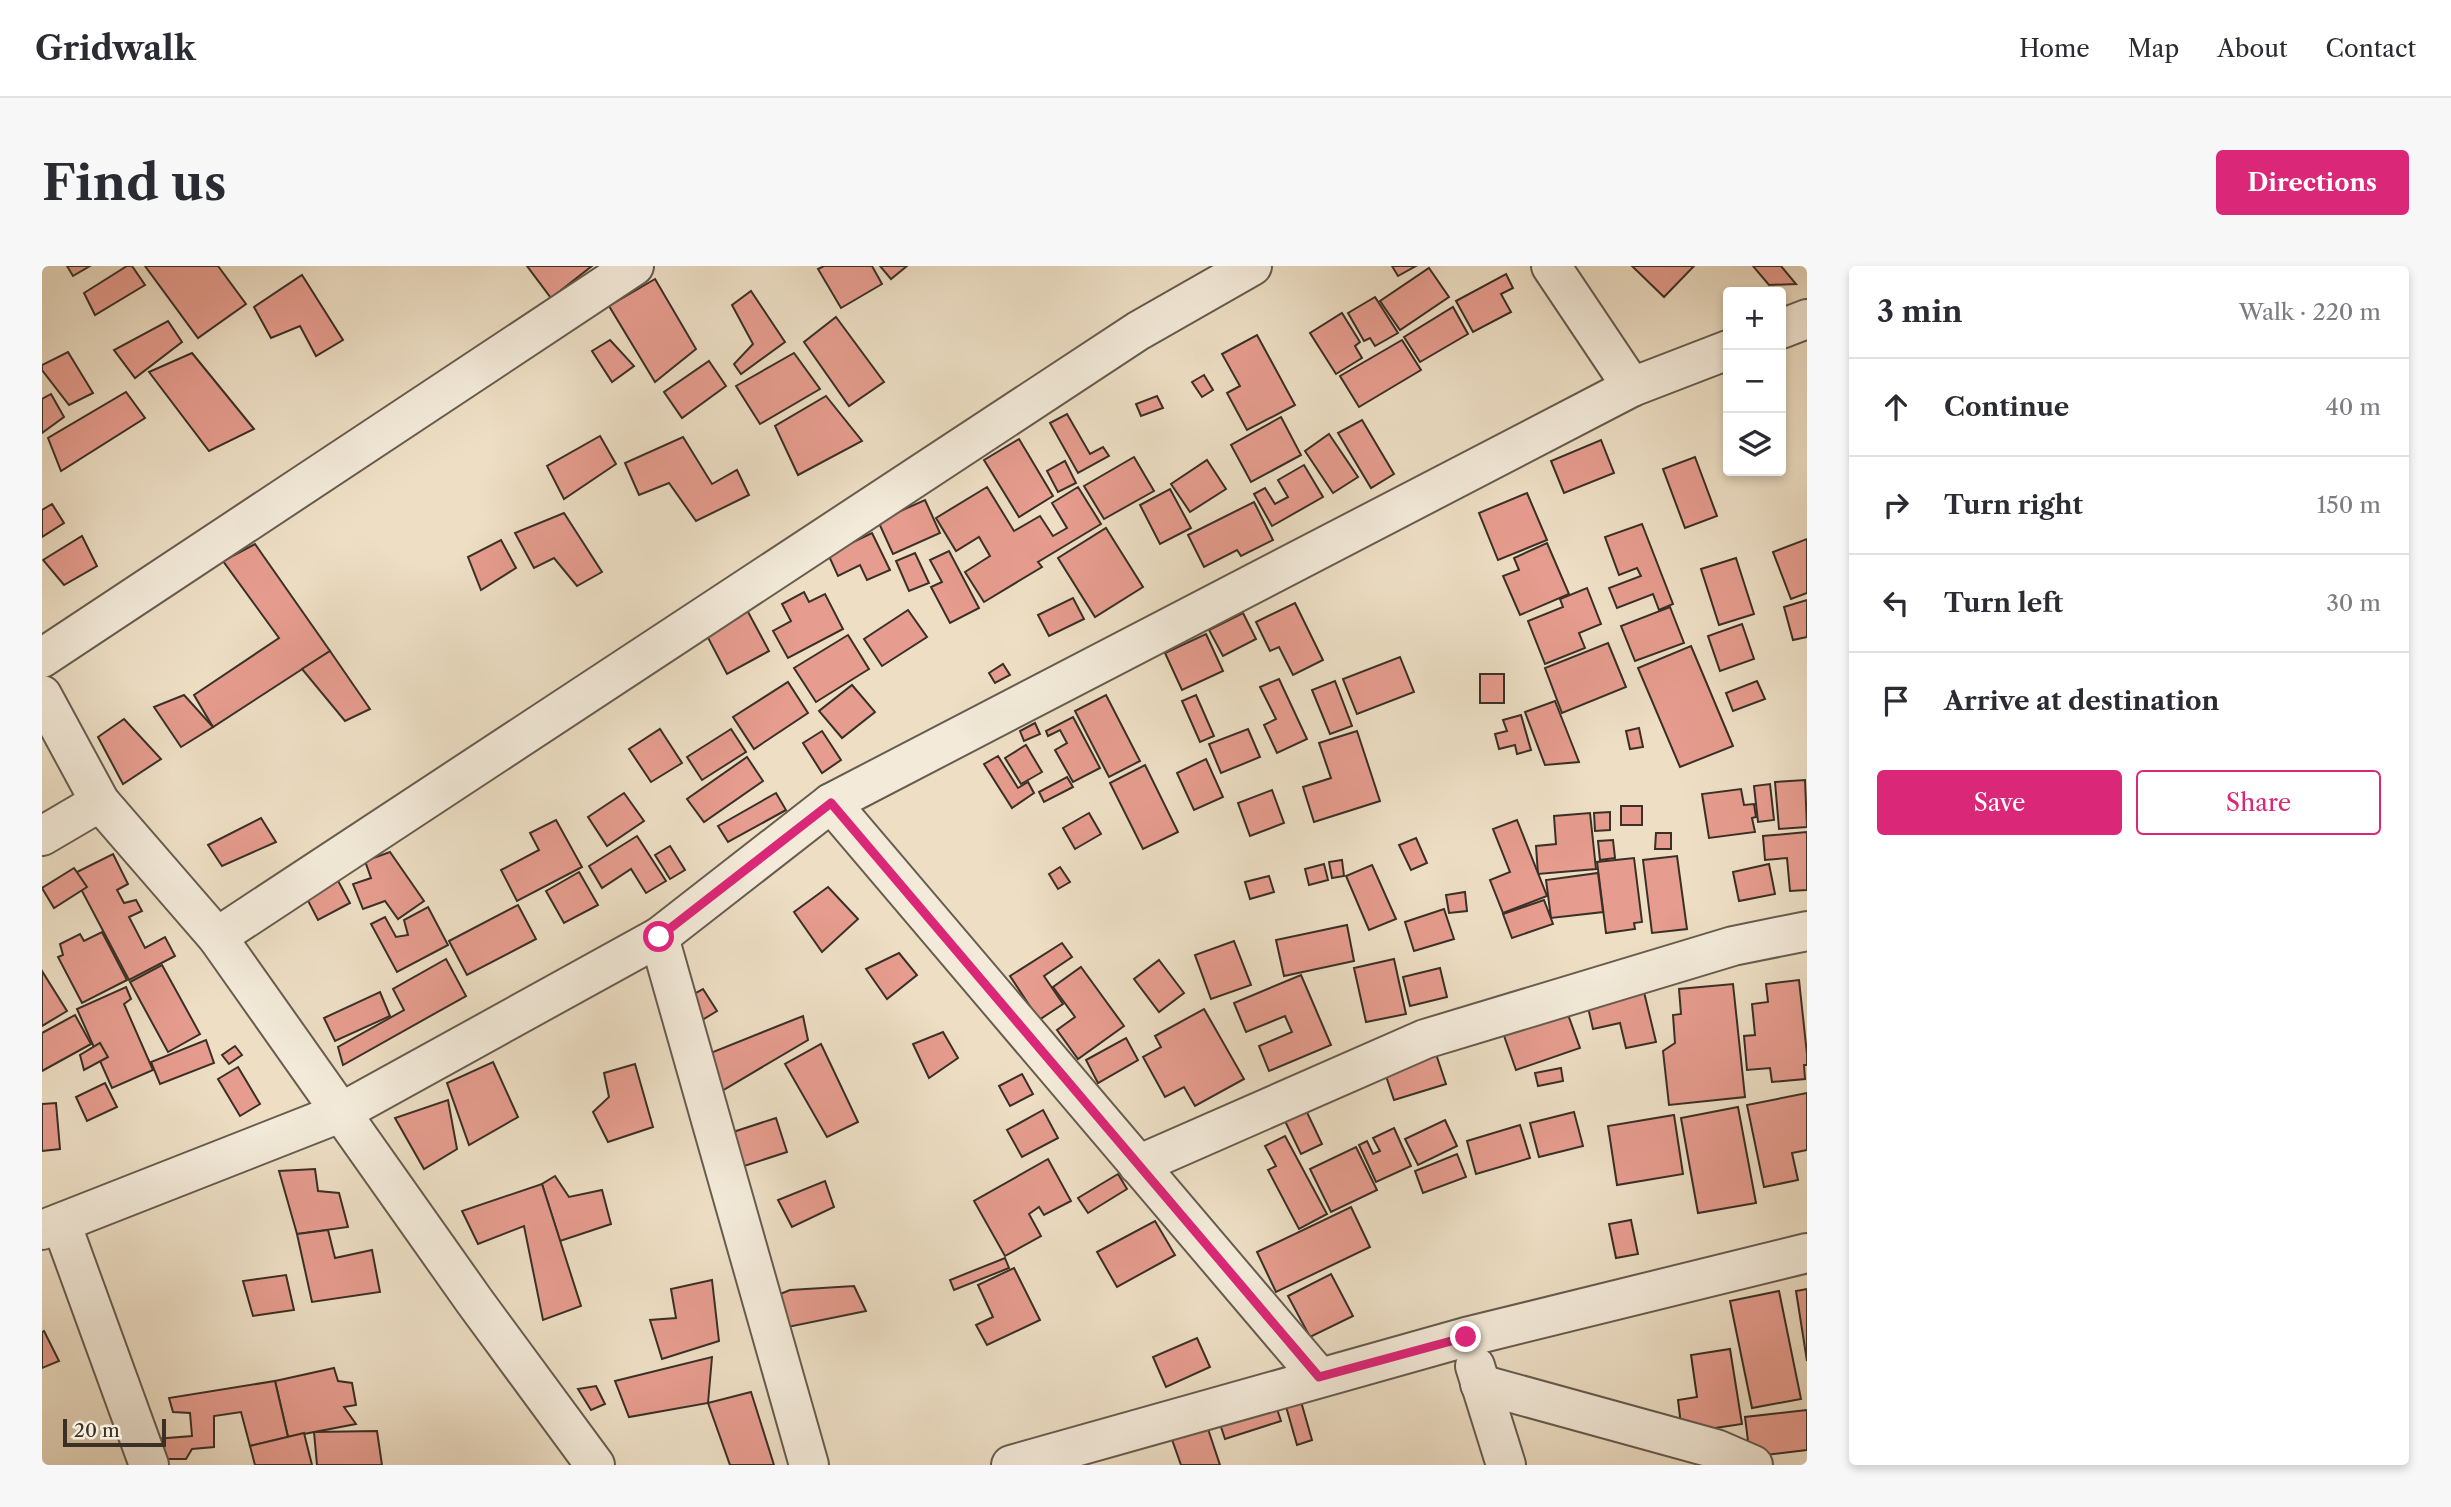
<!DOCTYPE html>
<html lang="en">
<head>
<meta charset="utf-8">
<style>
  :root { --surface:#fff; --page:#f7f7f7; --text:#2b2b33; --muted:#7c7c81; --line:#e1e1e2; --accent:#db2777 }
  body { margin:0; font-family:"Libre Caslon Text",serif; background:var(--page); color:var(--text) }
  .controls { position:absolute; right:21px; top:21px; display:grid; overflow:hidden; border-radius:7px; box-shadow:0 4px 10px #0003 }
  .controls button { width:63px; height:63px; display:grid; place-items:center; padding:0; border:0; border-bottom:2px solid var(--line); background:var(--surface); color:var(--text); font:35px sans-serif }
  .scale { position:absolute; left:21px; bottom:18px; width:103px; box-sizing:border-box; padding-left:7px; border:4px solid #3a3026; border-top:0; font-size:19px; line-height:24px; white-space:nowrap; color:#3a3026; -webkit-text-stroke:5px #f3ead9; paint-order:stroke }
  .stop { position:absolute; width:21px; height:21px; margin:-16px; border:5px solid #db2777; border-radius:50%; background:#fff }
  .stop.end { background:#db2777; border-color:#fff; box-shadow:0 2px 7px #0008 }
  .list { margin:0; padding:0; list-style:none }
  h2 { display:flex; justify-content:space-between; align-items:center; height:91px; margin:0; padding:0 28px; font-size:30px }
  h2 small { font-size:23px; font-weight:400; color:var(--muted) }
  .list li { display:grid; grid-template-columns:46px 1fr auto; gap:21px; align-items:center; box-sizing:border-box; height:98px; padding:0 28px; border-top:2px solid var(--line) }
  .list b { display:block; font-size:26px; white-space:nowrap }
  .list em { font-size:23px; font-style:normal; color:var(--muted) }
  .actions { display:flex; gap:14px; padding:21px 28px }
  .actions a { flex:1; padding:16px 0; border:2px solid var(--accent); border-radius:7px; text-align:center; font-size:24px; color:var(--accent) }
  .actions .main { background:var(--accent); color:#fff }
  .icon { flex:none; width:38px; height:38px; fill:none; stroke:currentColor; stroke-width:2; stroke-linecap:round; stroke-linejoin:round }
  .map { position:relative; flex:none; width:1765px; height:1199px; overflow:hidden; border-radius:7px }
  header { display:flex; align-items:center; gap:42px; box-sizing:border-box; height:98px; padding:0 35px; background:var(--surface); border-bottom:2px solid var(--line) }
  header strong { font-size:33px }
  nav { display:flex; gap:38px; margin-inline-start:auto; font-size:24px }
  .intro { display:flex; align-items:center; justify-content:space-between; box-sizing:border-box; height:168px; padding:0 42px }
  h1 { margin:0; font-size:49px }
  .button { padding:18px 32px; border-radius:7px; background:var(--accent); color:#fff; font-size:24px; font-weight:700 }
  main { display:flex; gap:42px; padding:0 42px }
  aside { flex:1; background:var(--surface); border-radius:7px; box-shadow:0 4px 10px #0003 }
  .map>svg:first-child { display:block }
  .building { fill:#e69c8e; stroke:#3a3026; stroke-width:2 }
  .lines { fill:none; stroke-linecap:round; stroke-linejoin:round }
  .minor-casing { stroke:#675c4e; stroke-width:42 }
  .minor { stroke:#f3ead9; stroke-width:38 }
  .route { stroke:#db2777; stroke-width:9 }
</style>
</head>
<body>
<header>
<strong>Gridwalk</strong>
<nav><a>Home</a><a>Map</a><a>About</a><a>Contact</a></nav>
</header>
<div class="intro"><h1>Find us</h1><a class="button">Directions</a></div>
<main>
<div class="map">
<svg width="1765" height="1199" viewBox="0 0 1765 1199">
  <rect width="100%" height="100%" fill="#eddec4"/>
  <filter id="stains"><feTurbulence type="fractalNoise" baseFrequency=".00286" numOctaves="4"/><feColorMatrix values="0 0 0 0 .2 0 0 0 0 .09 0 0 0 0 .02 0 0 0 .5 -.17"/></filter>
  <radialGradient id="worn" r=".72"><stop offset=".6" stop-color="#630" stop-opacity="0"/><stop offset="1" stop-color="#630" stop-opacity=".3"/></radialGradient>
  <g class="building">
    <polygon points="25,0 48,0 31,10"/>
    <polygon points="85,0 90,0 103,19 53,49 42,27"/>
    <polygon points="103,0 176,0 204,38 156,72"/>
    <polygon points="485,0 550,0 509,32"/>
    <polygon points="782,0 830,0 840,18 799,42 776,3"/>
    <polygon points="838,0 865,0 849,13"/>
    <polygon points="1350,0 1374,0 1356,10"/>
    <polygon points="1590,0 1652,0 1622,31"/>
    <polygon points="1711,0 1739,0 1754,18 1727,19"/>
    <polygon points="1387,2 1407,31 1358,64 1338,35"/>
    <polygon points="1464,8 1471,22 1459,28 1469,46 1431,66 1414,35"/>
    <polygon points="260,9 301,74 274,90 258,60 229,72 212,41"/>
    <polygon points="613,13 654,83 613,116 567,40"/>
    <polygon points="709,25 743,76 699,108 692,98 711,78 690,39"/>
    <polygon points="1333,31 1356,67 1333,80 1328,72 1322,75 1306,47"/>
    <polygon points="1411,41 1426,68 1378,96 1362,71"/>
    <polygon points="1300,47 1318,76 1313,80 1320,92 1294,108 1268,67"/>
    <polygon points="794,51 842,116 807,140 762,76"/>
    <polygon points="126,55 140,76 93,112 72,84"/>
    <polygon points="1215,69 1253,139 1205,164 1185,127 1198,120 1180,88"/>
    <polygon points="568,74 592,100 570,116 550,85"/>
    <polygon points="1360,74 1379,104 1317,141 1298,110"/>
    <polygon points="26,86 51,127 27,139 0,104 0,99"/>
    <polygon points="150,87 212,163 167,185 107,106"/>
    <polygon points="752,87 778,123 718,158 694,120"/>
    <polygon points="667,95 684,120 640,152 622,126"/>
    <polygon points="1162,109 1171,124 1160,131 1150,116"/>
    <polygon points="84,126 103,152 19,205 6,172"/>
    <polygon points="9,128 22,151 0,167 0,133"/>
    <polygon points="784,130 820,175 756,209 733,160"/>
    <polygon points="1115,130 1121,142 1099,150 1094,138"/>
    <polygon points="1025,148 1048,188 1061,181 1067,190 1036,207 1008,157"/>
    <polygon points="1239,151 1259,189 1209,216 1189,179"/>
    <polygon points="1320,154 1352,208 1329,222 1296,167"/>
    <polygon points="1287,168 1316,211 1291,227 1263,185"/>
    <polygon points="558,170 574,198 522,233 505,200"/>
    <polygon points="641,171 670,218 695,204 707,229 654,255 627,217 597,229 583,197"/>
    <polygon points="977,173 1011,230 977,251 942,194"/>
    <polygon points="1559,174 1572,207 1522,227 1509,195"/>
    <polygon points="1092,191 1112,225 1062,253 1042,220"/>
    <polygon points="1653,191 1675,250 1643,262 1621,203"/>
    <polygon points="1165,194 1184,223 1148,246 1129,218"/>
    <polygon points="1023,195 1034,217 1016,226 1005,205"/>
    <polygon points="1262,199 1281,231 1230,260 1212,228 1223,222 1233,238 1246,231 1236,214"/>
    <polygon points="945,221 972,265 998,250 1011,270 1025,262 1010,237 1036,221 1059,258 996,296 1000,301 942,336 923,306 948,290 937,271 914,285 894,252"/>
    <polygon points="1128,223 1149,262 1118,278 1098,239"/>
    <polygon points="1485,227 1505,274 1456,294 1437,247"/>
    <polygon points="883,234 898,267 851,288 836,255"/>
    <polygon points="1212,236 1231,274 1199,290 1195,284 1162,301 1146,269"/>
    <polygon points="10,238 22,257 0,271 0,244"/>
    <polygon points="522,247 560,306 535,320 512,292 492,302 473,267"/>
    <polygon points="1600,258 1631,338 1617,344 1611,328 1575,342 1567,322 1599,310 1595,302 1577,309 1563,271"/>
    <polygon points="1064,262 1101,321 1053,351 1016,292"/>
    <polygon points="830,267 848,304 825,314 818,299 796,310 786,288"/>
    <polygon points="40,270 55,300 22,319 1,294"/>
    <polygon points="1765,273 1765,327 1749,333 1731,286"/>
    <polygon points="459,274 474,302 439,324 426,291"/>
    <polygon points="1505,277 1527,328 1478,349 1461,310 1477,304 1472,292"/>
    <polygon points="213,278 288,385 171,461 152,429 237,372 181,295"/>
    <polygon points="907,285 937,342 908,357 889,321 900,316 888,294"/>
    <polygon points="873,287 887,317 867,325 854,295"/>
    <polygon points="1694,292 1712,348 1677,359 1659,303"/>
    <polygon points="1545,322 1559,358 1537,367 1543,382 1503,398 1486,355 1521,341 1518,333"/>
    <polygon points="762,326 767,336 783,328 801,363 746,392 731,365 749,355 740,338"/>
    <polygon points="1031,332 1042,353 1007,370 996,349"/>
    <polygon points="1765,334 1765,371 1751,374 1742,341"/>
    <polygon points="1253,337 1281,394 1251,409 1237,381 1228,385 1214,356"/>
    <polygon points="1628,341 1642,377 1593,395 1579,360"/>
    <polygon points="705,344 727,385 685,408 663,366"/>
    <polygon points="866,344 885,371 840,400 822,373"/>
    <polygon points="1201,347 1214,373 1181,390 1167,364"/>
    <polygon points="1700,358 1712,393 1678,405 1666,370"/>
    <polygon points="1164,368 1181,405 1140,424 1123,387"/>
    <polygon points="806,369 827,403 774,436 752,402"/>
    <polygon points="1566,377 1584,421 1520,447 1503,402"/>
    <polygon points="1649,380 1691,480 1638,501 1596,402"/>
    <polygon points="288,385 328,443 303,455 260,403"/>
    <polygon points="1358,391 1372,426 1315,448 1301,413"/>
    <polygon points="961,398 968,409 953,417 947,407"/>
    <rect x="1438" y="408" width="24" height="29"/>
    <polygon points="1237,413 1265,473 1235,487 1222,459 1234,453 1218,421"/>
    <polygon points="1293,415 1310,460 1288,468 1270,424"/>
    <polygon points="1715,415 1723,433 1691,445 1684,427"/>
    <polygon points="746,416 766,447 712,483 691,451"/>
    <polygon points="810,419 833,446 800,472 777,445"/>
    <polygon points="142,429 171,461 139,481 112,441"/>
    <polygon points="1064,429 1098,495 1067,511 1033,445"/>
    <polygon points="1154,429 1172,470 1158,476 1140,435"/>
    <polygon points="1513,435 1537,496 1503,499 1483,446"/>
    <polygon points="1479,449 1489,484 1475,488 1473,479 1457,483 1453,468 1465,465 1461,454"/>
    <polygon points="1031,451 1058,502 1031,516 1013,484 1025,477 1018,464 1006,470 1004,465"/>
    <polygon points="82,453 119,493 81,518 56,471"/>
    <polygon points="993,457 998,468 982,475 978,465"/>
    <polygon points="1597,462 1601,481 1588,483 1584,465"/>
    <polygon points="618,463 640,497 609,516 587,483"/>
    <polygon points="689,463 704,486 660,514 645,491"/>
    <polygon points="1206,463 1218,491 1179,507 1167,478"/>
    <polygon points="780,465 799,494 780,507 761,477"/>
    <polygon points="1315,465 1338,535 1272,556 1261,521 1289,512 1277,477"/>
    <polygon points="984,479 1000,506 979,518 963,492"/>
    <polygon points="956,490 976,522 986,516 992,527 970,542 942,498"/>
    <polygon points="705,491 721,515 662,556 645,533"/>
    <polygon points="1164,493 1181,531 1152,544 1135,507"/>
    <polygon points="1103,499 1136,566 1101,583 1068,517"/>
    <polygon points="1025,511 1031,521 1002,536 997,526"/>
    <polygon points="1763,514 1765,561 1737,563 1733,516"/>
    <polygon points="1728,518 1732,554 1716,556 1712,520"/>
    <polygon points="1699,523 1702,539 1712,538 1714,551 1710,552 1713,566 1667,572 1660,528"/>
    <polygon points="1230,524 1242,557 1208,570 1196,537"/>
    <polygon points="582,527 602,555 565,580 546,551"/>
    <polygon points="734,527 744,544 686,576 676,560"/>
    <rect x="1579" y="540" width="21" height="19"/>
    <polygon points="1568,546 1568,564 1553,565 1552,547"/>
    <polygon points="1047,547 1059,568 1033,583 1021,562"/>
    <polygon points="1548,547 1554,603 1496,608 1494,580 1514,578 1512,550"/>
    <polygon points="219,552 234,576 180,600 166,579"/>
    <polygon points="514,554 540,601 475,635 459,604 497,584 488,567"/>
    <polygon points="1475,554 1505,630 1461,647 1448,614 1468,606 1451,563"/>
    <polygon points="1765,566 1765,624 1748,625 1745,592 1723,594 1721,570"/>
    <polygon points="1614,567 1629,567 1629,583 1613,583"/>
    <polygon points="595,570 624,615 604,627 589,603 560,622 547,600"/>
    <polygon points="1374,572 1385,597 1369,604 1357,579"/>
    <polygon points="1571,574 1573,592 1558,594 1556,575"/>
    <polygon points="628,580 643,604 628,613 613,589"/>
    <polygon points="348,586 382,635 356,653 343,635 321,643 311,618 329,612 323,595"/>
    <polygon points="71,588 86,618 75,624 82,637 94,634 100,645 87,651 103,682 123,671 133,690 87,714 31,608"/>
    <polygon points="1635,590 1645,663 1610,667 1601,594"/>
    <polygon points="1592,592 1600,656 1592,657 1593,663 1564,667 1555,596"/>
    <polygon points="1300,594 1302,610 1290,612 1287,596"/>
    <polygon points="1282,598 1286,614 1267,619 1263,603"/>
    <polygon points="1727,598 1733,628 1697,635 1691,606"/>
    <polygon points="1330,599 1354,653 1327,664 1304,610"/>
    <polygon points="1018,601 1028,616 1016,623 1007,608"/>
    <polygon points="32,602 45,621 12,642 0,622"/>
    <polygon points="537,606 556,639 522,657 504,625"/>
    <polygon points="1556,607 1561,646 1509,652 1504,614"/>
    <polygon points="1227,610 1232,626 1208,633 1203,616"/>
    <polygon points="294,611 308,637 276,654 262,627"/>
    <polygon points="786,621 816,653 780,686 752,646"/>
    <polygon points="1423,626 1425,645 1407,647 1404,629"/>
    <polygon points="1502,634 1511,658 1470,672 1461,648"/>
    <polygon points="476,639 494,673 425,709 407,675"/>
    <polygon points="386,641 406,679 355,706 329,658 343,651 354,671 366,669 362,654"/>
    <polygon points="1402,643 1412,673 1372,685 1363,656"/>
    <polygon points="1305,659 1312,695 1242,710 1234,674"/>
    <polygon points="60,666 85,714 40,737 16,691 21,689 18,678 38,668 42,675"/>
    <polygon points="1192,675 1209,719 1169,733 1153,689"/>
    <polygon points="1020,677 1030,691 1002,710 1021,738 997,754 968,710"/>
    <polygon points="857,687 875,709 845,733 824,703"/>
    <polygon points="404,693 424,730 301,799 296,781 362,744 351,723"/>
    <polygon points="1352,693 1364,748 1324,756 1312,702"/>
    <polygon points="1117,694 1142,727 1117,746 1092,713"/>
    <polygon points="120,699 158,768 126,786 88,716"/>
    <polygon points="1039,701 1082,760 1036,793 1015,764 1033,751 1011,721"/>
    <polygon points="1398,702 1405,731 1368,740 1361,711"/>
    <polygon points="0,705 25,745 0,760"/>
    <polygon points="1259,709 1289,779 1227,805 1217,780 1250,766 1243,750 1204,766 1192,737"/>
    <polygon points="1757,714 1765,788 1765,799 1762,799 1763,813 1730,816 1728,802 1705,804 1702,770 1713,769 1710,738 1726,736 1724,718"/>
    <polygon points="1691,718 1703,831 1627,839 1621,785 1633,777 1631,749 1639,748 1637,723"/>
    <polygon points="84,721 89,733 82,738 111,804 70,822 35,743"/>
    <polygon points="661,723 675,745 652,759 635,737"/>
    <polygon points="338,726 348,750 293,775 282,752"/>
    <polygon points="1602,726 1614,776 1584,782 1578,757 1551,763 1545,737"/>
    <polygon points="1162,743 1202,813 1153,840 1142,821 1123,831 1101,791 1119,781 1113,770"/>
    <polygon points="1524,743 1538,782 1474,804 1460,764"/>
    <polygon points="33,749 49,778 0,805 0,767"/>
    <polygon points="761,750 766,774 673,829 661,790"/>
    <polygon points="901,766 916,792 887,812 871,778"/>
    <polygon points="1084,772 1096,794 1056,817 1044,794"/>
    <polygon points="164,774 172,797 118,818 109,796"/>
    <polygon points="58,777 66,791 42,804 38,789"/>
    <polygon points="779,778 816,856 785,871 743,798"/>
    <polygon points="193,780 200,789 187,798 180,789"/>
    <polygon points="1394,788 1404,818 1352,834 1342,804"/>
    <polygon points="451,796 476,851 427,879 405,817"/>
    <polygon points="593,798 611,861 566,876 551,846 567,831 562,807"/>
    <polygon points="196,801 218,838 198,850 176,813"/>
    <polygon points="1519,802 1521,815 1496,820 1493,807"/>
    <polygon points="980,808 991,828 968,840 957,820"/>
    <polygon points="63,817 75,841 45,855 34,831"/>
    <polygon points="1765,827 1765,884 1750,887 1756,914 1722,921 1705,839"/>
    <polygon points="406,834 415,883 382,903 353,852"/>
    <polygon points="14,837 18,883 0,885 0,838"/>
    <polygon points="1262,840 1280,878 1259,888 1241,851"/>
    <polygon points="1696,841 1714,937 1656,947 1639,852"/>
    <polygon points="1001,844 1016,872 980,891 965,864"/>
    <polygon points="1532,846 1541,880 1497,891 1488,857"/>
    <polygon points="1632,849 1641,908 1575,919 1566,860"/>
    <polygon points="734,852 745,886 693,903 685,868"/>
    <polygon points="1403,854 1415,880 1376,899 1363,873"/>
    <polygon points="1478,859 1488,892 1434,908 1425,875"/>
    <polygon points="1352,862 1369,900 1334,916 1317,879 1325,875 1331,888 1338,885 1331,872"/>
    <polygon points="1243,870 1285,948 1257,963 1226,904 1234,900 1223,880"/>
    <polygon points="1314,881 1335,924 1289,946 1268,903"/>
    <polygon points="1415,888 1424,911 1381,927 1373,905"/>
    <polygon points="1006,893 1029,935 1002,949 997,941 987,948 999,970 963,990 932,935"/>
    <polygon points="273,903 276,925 297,927 306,961 255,968 237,905"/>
    <polygon points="1076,908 1085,923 1046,947 1036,932"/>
    <polygon points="513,910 527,931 560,924 569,958 518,975 500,918"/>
    <polygon points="783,915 792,941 750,961 736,934"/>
    <polygon points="500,918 539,1040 501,1054 482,960 436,978 420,945"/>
    <polygon points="1309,941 1328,981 1234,1026 1215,986"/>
    <polygon points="1589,954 1596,988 1574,992 1567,958"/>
    <polygon points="1113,955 1133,989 1075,1021 1055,986"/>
    <polygon points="286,964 293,992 330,984 338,1026 270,1036 255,968"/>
    <polygon points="963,992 967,1002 912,1024 908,1014"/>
    <polygon points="972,1002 998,1054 945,1079 934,1059 951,1051 936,1019"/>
    <polygon points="1289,1008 1311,1050 1268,1071 1246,1030"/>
    <polygon points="244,1009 252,1044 211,1050 201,1015"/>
    <polygon points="670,1014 677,1075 620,1093 608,1054 634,1052 629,1023"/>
    <polygon points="812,1020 824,1045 741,1062 721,1035 748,1024"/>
    <polygon points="1765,1023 1765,1095 1754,1025"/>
    <polygon points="1737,1025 1759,1133 1710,1142 1688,1035"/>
    <polygon points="2,1065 17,1095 0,1102 0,1066"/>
    <polygon points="1155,1072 1168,1101 1124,1121 1111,1091"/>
    <polygon points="1688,1083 1700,1158 1640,1167 1636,1134 1655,1131 1649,1089"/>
    <polygon points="670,1091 666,1137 587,1151 573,1115"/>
    <polygon points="292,1102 296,1115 310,1117 314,1139 302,1141 314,1158 246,1171 233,1115"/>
    <polygon points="233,1115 246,1171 208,1180 199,1146 172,1150 172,1181 150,1183 144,1193 120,1193 113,1173 150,1170 148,1147 131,1146 127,1132"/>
    <polygon points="554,1120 563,1138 549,1144 536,1123"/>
    <polygon points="709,1126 732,1199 688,1199 666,1137"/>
    <polygon points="1258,1132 1270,1174 1255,1179 1243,1137"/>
    <polygon points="1233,1137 1239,1155 1183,1173 1177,1155"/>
    <polygon points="1765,1144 1765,1184 1708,1191 1703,1151"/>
    <polygon points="1163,1154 1178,1199 1139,1199 1127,1165"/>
    <polygon points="335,1165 340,1199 275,1199 272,1166"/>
    <polygon points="262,1167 270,1199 213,1199 208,1180"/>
  </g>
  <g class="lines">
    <defs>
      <g id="minor">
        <polyline points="1509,0 1590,121"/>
        <polyline points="1739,63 1765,53"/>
        <polyline points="0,392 592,0"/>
        <polyline points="0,429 58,536 175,671 433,1036 553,1199"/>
        <polyline points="789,537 1277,1111"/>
        <polyline points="0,570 58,536"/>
        <polyline points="175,671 1096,65 1210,0"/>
        <polyline points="617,671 767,1199"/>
        <polyline points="1096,899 1383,773 1691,680 1765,665"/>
        <polyline points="19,957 107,1199"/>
        <polyline points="0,964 298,847 617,671 789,537 1590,121 1686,84"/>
        <polyline points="1433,1100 1464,1199"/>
        <polyline points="1438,1118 1674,1183 1711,1199"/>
        <polyline points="969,1199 1424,1071 1765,987"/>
      </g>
    </defs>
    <use href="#minor" class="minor-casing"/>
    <use href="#minor" class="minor"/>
  </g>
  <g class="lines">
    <polyline class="route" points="617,671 789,537 1277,1111 1424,1071"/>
  </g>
  <rect width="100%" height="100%" filter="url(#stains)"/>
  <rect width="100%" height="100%" fill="url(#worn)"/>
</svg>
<div class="controls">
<button>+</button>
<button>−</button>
<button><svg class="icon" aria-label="layers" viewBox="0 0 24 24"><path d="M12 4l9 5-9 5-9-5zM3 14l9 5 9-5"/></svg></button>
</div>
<div class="scale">20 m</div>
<div class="stop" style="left:617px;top:671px"></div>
<div class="stop end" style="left:1424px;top:1071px"></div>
</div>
<aside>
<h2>3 min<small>Walk · 220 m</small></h2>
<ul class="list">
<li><svg class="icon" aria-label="ahead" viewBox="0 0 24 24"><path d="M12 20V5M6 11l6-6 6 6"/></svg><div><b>Continue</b></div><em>40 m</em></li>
<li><svg class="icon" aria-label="right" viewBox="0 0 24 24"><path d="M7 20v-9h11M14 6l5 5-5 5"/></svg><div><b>Turn right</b></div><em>150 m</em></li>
<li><svg class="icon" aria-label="left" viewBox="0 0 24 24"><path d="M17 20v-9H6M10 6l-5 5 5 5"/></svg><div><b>Turn left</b></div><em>30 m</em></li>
<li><svg class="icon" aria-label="arrive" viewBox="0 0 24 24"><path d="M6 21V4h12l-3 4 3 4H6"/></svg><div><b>Arrive at destination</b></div></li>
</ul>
<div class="actions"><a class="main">Save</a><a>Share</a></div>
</aside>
</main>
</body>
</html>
